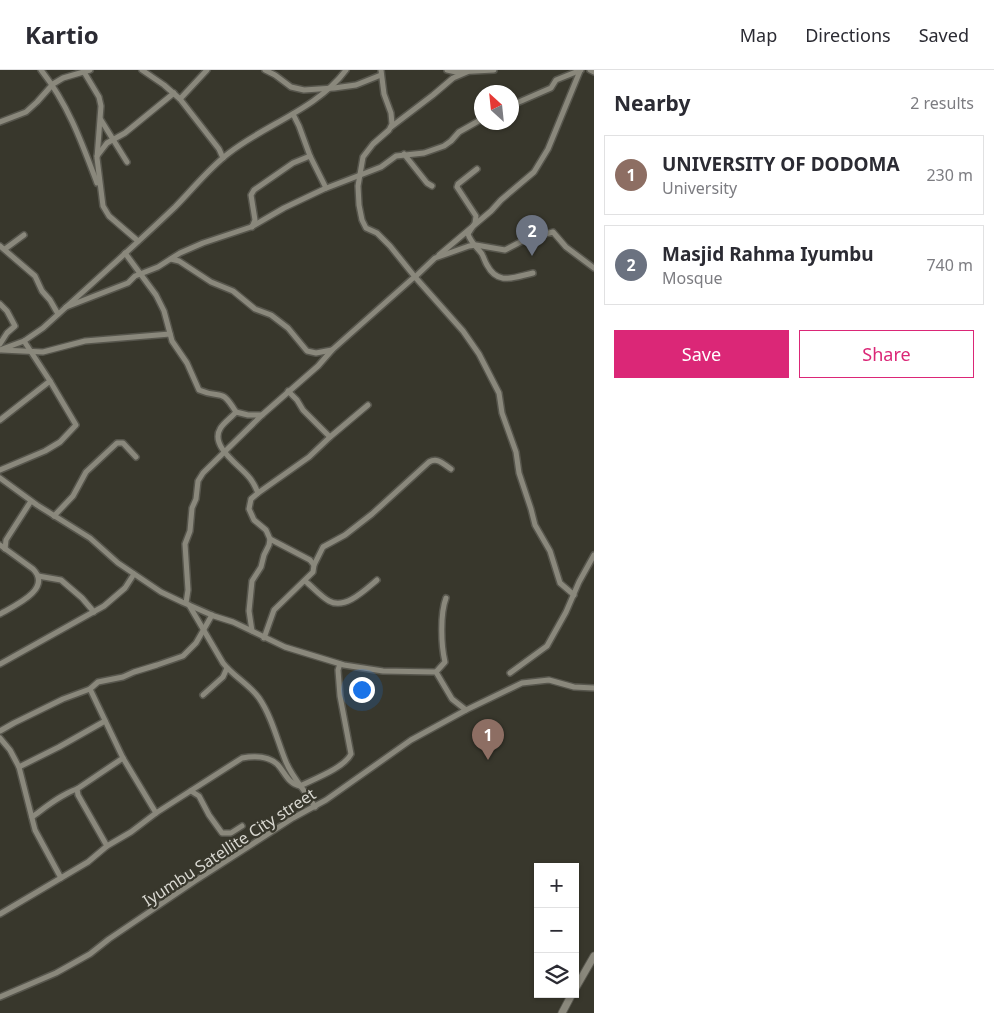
<!DOCTYPE html>
<html lang="en">
<head>
<meta charset="utf-8">
<style>
  :root { --surface:#fff; --page:#f2f2f3; --text:#2b2b33; --muted:#7c7c81; --line:#e1e1e2; --accent:#db2777 }
  body { margin:0; font-family:"Noto Sans",sans-serif; background:var(--page); color:var(--text) }
  .controls { position:absolute; right:15px; bottom:15px; display:grid; overflow:hidden; border-radius:0px; box-shadow:0 1px 4px #0004 }
  .controls button { width:45px; height:45px; display:grid; place-items:center; padding:0; border:0; border-bottom:1px solid var(--line); background:var(--surface); color:var(--text); font:25px sans-serif }
  .compass { position:absolute; left:474px; top:15px; width:45px; height:45px; border-radius:50%; background:var(--surface); box-shadow:0 1px 4px #0004; rotate:333deg }
  .you { position:absolute; left:361px; top:619px; width:18px; height:18px; margin:-12px; border:4px solid #fff; border-radius:50%; background:#1a73e8; box-shadow:0 0 0 8px #1a73e833 }
  .badge { display:grid; place-items:center; width:32px; height:32px; border-radius:50%; background:var(--accent); color:#fff; font-size:16px; font-weight:700 }
  .pin { position:absolute; translate:-50% -41px; filter:drop-shadow(0 1px 2px #0008) }
  .pin::after { content:''; position:absolute; top:26px; width:18px; height:15px; background:inherit; clip-path:polygon(0 0,100% 0,50% 100%) }
  .list { margin:0; padding:0; list-style:none }
  h2 { display:flex; justify-content:space-between; align-items:center; height:65px; margin:0; padding:0 20px; font-size:21px }
  h2 small { font-size:16px; font-weight:400; color:var(--muted) }
  .list li { display:grid; grid-template-columns:32px 1fr auto; gap:15px; align-items:center; box-sizing:border-box; height:80px; margin:0 10px 10px; padding:0 10px; border:1px solid var(--line); border-radius:0px }
  .list b { display:block; font-size:19px; white-space:nowrap }
  .list p { margin:0; font-size:16px; white-space:nowrap; color:var(--muted) }
  .list em { font-size:16px; font-style:normal; color:var(--muted) }
  .actions { display:flex; gap:10px; padding:15px 20px }
  .actions a { flex:1; padding:11px 0; border:1px solid var(--accent); border-radius:0px; text-align:center; font-size:18px; color:var(--accent) }
  .actions .main { background:var(--accent); color:#fff }
  .icon { flex:none; width:28px; height:28px; fill:none; stroke:currentColor; stroke-width:2; stroke-linecap:round; stroke-linejoin:round }
  .map { position:relative; flex:none; width:594px; height:943px; overflow:hidden }
  header { display:flex; align-items:center; gap:30px; box-sizing:border-box; height:70px; padding:0 25px; background:var(--surface); border-bottom:1px solid var(--line) }
  header strong { font-size:24px }
  nav { display:flex; gap:28px; margin-inline-start:auto; font-size:18px }
  main { display:flex }
  aside { flex:1; background:var(--surface) }
  .map>svg:first-child { display:block }
  .lines { fill:none; stroke-linecap:round; stroke-linejoin:round }
  .street-casing { stroke:#57564d; stroke-width:8 }
  .secondary-casing { stroke:#57564d; stroke-width:9 }
  .street { stroke:#8a887c; stroke-width:5 }
  .secondary { stroke:#8a887c; stroke-width:7 }
  .labels { text-anchor:middle; stroke-width:4.5; stroke-linejoin:round; paint-order:stroke }
  .street-label { font-size:16px; fill:#d9d8d1; stroke:#38372c }
</style>
</head>
<body>
<header>
<strong>Kartio</strong>
<nav><a>Map</a><a>Directions</a><a>Saved</a></nav>
</header>
<main>
<div class="map">
<svg width="594" height="943" viewBox="0 0 594 943">
  <rect width="100%" height="100%" fill="#38372c"/>
  <g class="lines">
    <defs>
      <g id="street">
        <path d="M41,0C68,34 82,73 97,113"/>
        <polyline points="142,0 164,15 180,29 219,79 223,88"/>
        <polyline points="265,0 275,5 291,17 304,20 334,18 356,15 381,5"/>
        <polyline points="381,0 384,24 391,43 392,54 389,60 373,74 363,87 358,116 359,135 362,150 366,158 377,163 390,176 415,207 463,261 479,284 499,323 502,343 516,382 519,403 531,439 535,455 550,481 560,513 574,525"/>
        <polyline points="447,0 456,2 494,0"/>
        <polyline points="590,0 594,2"/>
        <polyline points="84,2 99,27 101,36 97,88 103,136 109,146 138,171"/>
        <polyline points="180,29 207,0"/>
        <polyline points="512,35 551,18 556,10 581,0"/>
        <polyline points="293,44 299,56 310,86 326,118"/>
        <polyline points="101,50 127,92"/>
        <polyline points="0,52 26,42 37,32 53,14 63,8 90,0"/>
        <polyline points="391,57 433,25 453,8 467,2"/>
        <polyline points="404,84 427,113 432,116"/>
        <polyline points="97,86 107,73 125,63 174,23"/>
        <path d="M477,99L458,114L457,117L476,146L475,153L468,164C471,173 477,177 482,184C484,188 485,192 487,195C498,216 514,207 533,203"/>
        <polyline points="252,157 255,150 251,125 254,120 293,93 310,86"/>
        <polyline points="0,176 35,206 42,221 50,230 58,244"/>
        <polyline points="5,179 24,165"/>
        <path d="M125,183L156,225L164,241L172,271L187,293L199,320C222,330 220,316 236,342C232,347 222,354 220,359C210,376 239,395 248,406C253,411 255,416 258,423L251,429L249,439L254,450L266,460L270,469L269,475L264,485L261,497L252,511L249,541L252,561"/>
        <polyline points="439,185 491,141 501,130 534,102 548,79 580,1"/>
        <polyline points="171,189 179,191 211,212 233,221 255,239 271,245 288,258 307,281 316,283 332,280"/>
        <polyline points="0,234 7,241 15,256 7,263 0,274"/>
        <polyline points="66,237 128,213 135,206 158,197 180,183 203,173 251,157 284,138 324,119 381,97 396,86 424,83 444,76 451,71 459,62 482,49"/>
        <path d="M0,280L24,271L43,258C87,218 132,178 175,137C193,119 208,99 229,83C266,54 317,39 346,0"/>
        <polyline points="2,280 43,282 85,271 170,264"/>
        <polyline points="288,321 297,330 303,340 330,367"/>
        <polyline points="236,342 248,345 262,345"/>
        <polyline points="0,350 50,311"/>
        <polyline points="0,400 45,381 60,372 76,355 50,311 24,271"/>
        <polyline points="0,408 37,435 90,468 118,493 161,522 182,532 214,546 233,552 285,577 344,595 383,601 436,602 452,629 466,640 522,613 549,610 574,617 594,618"/>
        <polyline points="258,423 309,387 330,367 368,335"/>
        <polyline points="54,446 73,426 86,402 117,373 123,373 136,387"/>
        <path d="M0,475L33,499C53,519 14,536 0,544"/>
        <polyline points="5,479 6,470 31,431"/>
        <path d="M314,495L323,477L345,465L372,444L429,392C438,387 443,394 451,399"/>
        <polyline points="38,506 61,510 82,528 94,542"/>
        <path d="M305,511C313,517 320,526 329,531C345,540 365,520 377,510"/>
        <polyline points="186,533 188,520 185,474 190,461 192,438 196,429 198,411 203,403 262,345 318,296 332,280 412,209 415,207 435,188 469,176 476,175 505,180 526,169 553,162 566,177 594,198"/>
        <path d="M189,535L223,593C234,607 249,614 259,628C272,647 277,670 286,692C293,709 306,721 315,737"/>
        <polyline points="264,568 274,540 313,502 314,495 310,490 270,469"/>
        <polyline points="0,594 104,536 125,518 134,504"/>
        <path d="M436,602L445,592C441,575 440,544 446,528"/>
        <polyline points="510,603 547,576 566,542 579,512 594,485"/>
        <polyline points="90,619 123,688 156,743"/>
        <polyline points="203,625 223,607 227,598"/>
        <polyline points="0,661 14,653 63,629 90,619 98,612 123,607 134,602 157,595 183,586 196,573 212,545"/>
        <polyline points="0,668 10,680 19,697 35,760 61,808"/>
        <polyline points="19,697 59,677 105,651"/>
        <polyline points="77,719 78,725 107,776"/>
        <polyline points="191,721 199,726 209,745 222,763 231,763 242,756"/>
        <path d="M32,747C46,737 60,725 77,719L123,688"/>
        <path d="M0,844L88,792L107,776L131,762L156,743L242,688C253,686 267,685 277,694C285,702 287,713 300,716C314,709 344,698 351,684L340,626L338,600L340,594"/>
        <polyline points="0,927 56,903 90,884 109,869 195,811 293,748 326,730 411,670 466,640"/>
      </g>
      <g id="secondary">
        <polyline points="575,919 594,886"/>
        <polyline points="562,943 572,924"/>
      </g>
    </defs>
    <use href="#street" class="street-casing"/>
    <use href="#secondary" class="secondary-casing"/>
    <use href="#street" class="street"/>
    <use href="#secondary" class="secondary"/>
  </g>
  <g class="labels">
    <g class="street-label">
      <text transform="translate(229 777) rotate(-33)" y="6">Iyumbu Satellite City street</text>
    </g>
  </g>
</svg>
<div class="controls">
<button>+</button>
<button>−</button>
<button><svg class="icon" aria-label="layers" viewBox="0 0 24 24"><path d="M12 4l9 5-9 5-9-5zM3 14l9 5 9-5"/></svg></button>
</div>
<svg class="compass" viewBox="-18 -18 36 36"><path d="M0-13l5 13h-10z" fill="#e53935"/><path d="M0 13l5-13h-10z" fill="#7c7c81"/></svg>
<div class="you"></div>
<div class="pin badge" style="left:488px;top:690px;background:#8d6e63">1</div>
<div class="pin badge" style="left:532px;top:186px;background:#6b7280">2</div>
</div>
<aside>
<h2>Nearby<small>2 results</small></h2>
<ul class="list">
<li><span class="badge" style="background:#8d6e63">1</span><div><b>UNIVERSITY OF DODOMA</b><p>University</p></div><em>230 m</em></li>
<li><span class="badge" style="background:#6b7280">2</span><div><b>Masjid Rahma Iyumbu</b><p>Mosque</p></div><em>740 m</em></li>
</ul>
<div class="actions"><a class="main">Save</a><a>Share</a></div>
</aside>
</main>
</body>
</html>
